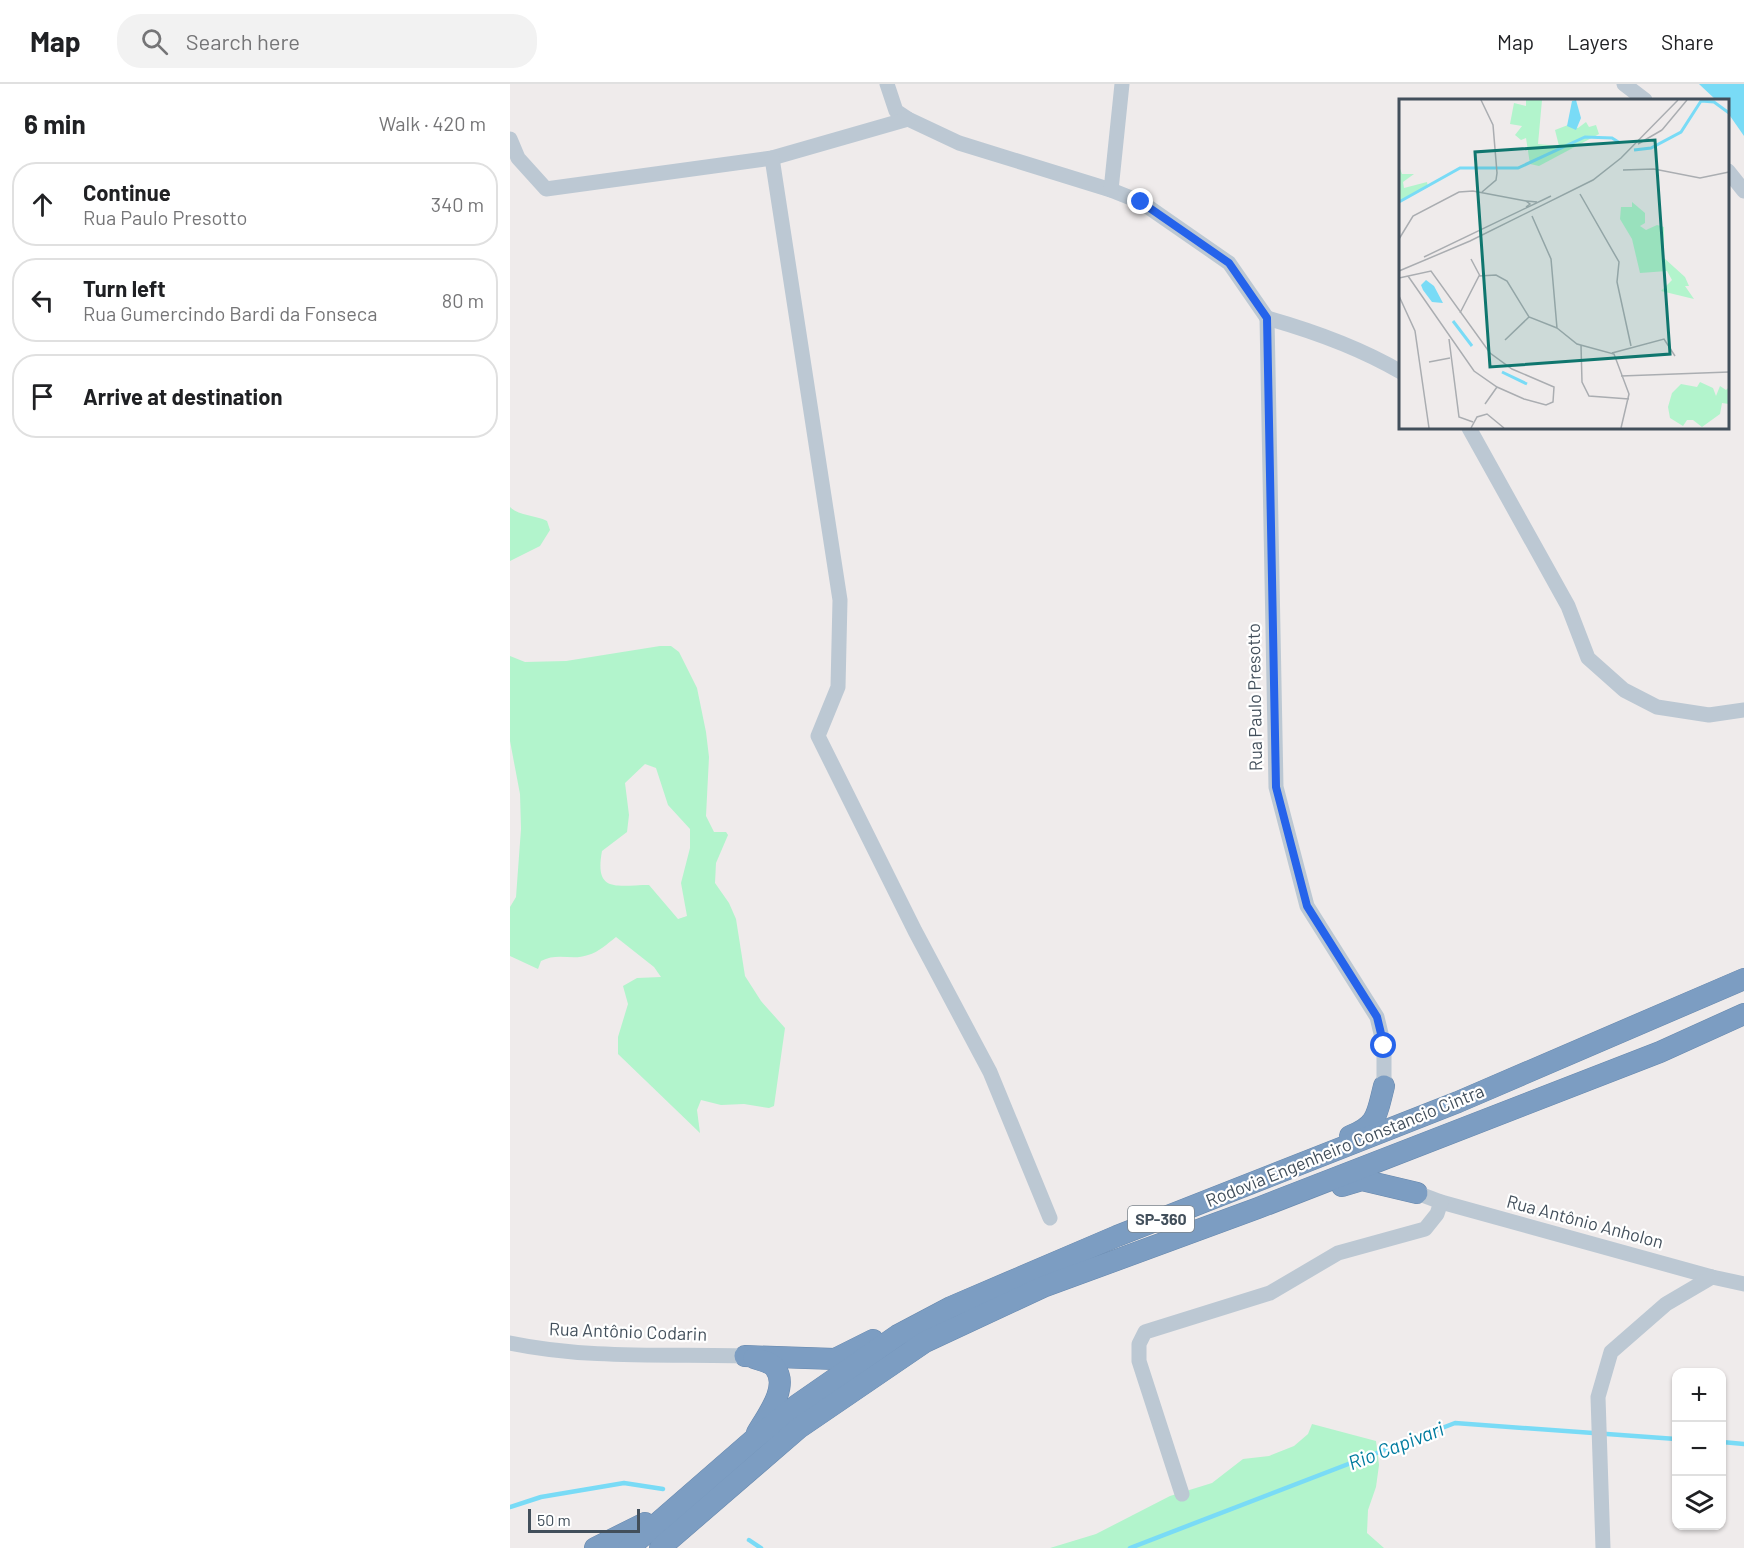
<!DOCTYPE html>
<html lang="en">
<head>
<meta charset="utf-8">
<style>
  :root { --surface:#fff; --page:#f2f2f2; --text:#202124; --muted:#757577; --line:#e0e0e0 }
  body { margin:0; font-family:Barlow,sans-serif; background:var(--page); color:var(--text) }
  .controls { position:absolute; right:18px; bottom:18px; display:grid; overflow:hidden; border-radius:12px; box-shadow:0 2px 4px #0004 }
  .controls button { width:54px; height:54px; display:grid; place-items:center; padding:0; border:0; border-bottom:2px solid var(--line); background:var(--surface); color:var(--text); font:30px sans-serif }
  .scale { position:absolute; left:18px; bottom:15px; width:112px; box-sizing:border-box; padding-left:6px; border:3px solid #424f5b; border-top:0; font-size:16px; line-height:21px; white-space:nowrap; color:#424f5b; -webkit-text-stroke:4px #fff; paint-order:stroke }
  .stop { position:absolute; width:18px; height:18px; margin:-14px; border:4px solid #2563eb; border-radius:50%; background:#fff }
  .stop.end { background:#2563eb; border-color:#fff; box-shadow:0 2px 6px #0008 }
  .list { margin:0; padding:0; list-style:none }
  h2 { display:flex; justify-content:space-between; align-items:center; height:78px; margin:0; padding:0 24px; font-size:26px }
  h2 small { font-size:20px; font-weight:400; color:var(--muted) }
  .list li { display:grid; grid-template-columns:39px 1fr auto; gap:18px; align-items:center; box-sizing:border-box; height:84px; margin:0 12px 12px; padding:0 12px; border:2px solid var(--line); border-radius:24px }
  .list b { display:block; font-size:22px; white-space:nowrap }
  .list p { margin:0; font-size:20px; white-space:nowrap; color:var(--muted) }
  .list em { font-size:20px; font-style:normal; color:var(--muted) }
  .icon { flex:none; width:33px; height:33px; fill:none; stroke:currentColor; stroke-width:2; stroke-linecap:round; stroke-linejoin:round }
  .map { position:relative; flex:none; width:1234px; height:1464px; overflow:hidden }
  header { display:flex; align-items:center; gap:36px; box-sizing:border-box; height:84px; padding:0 30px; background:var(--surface); border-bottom:2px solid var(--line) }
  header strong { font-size:28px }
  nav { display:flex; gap:33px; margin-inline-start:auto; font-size:21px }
  .search { width:420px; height:54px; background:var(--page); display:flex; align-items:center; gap:15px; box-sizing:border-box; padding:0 21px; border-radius:24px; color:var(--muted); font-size:22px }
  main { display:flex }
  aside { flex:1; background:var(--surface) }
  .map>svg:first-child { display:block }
  .green { fill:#b2f4cc; fill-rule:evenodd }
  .water { fill:#79dbf6 }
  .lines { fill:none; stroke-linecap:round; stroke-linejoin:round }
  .stream { stroke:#79dbf6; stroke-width:4.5 }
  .highway-casing { stroke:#6788ad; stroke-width:22 }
  .minor { stroke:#bcc8d3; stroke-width:15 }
  .highway { stroke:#7c9dc2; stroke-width:21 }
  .route { stroke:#2563eb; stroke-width:8 }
  .labels { text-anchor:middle; stroke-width:4.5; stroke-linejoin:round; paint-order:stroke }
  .shield { fill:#fff; stroke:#7b848c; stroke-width:1.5 }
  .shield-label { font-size:16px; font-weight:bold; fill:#424f5b }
  .street-label { font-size:18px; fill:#424f5b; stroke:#fff }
  .water-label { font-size:20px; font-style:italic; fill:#027ca0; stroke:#fff }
  .inset-river { fill:none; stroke:#79dbf6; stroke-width:3 }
  .inset-road { fill:none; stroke:#aaadb1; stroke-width:1.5 }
  .view { fill:#0f766e; fill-opacity:0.15; stroke:#0f766e; stroke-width:3 }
  .inset-edge { fill:none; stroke:#424f5b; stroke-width:3 }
</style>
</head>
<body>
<header>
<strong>Map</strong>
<div class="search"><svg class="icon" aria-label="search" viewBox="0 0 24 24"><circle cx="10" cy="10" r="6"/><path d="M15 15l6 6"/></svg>Search here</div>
<nav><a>Map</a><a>Layers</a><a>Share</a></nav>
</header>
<main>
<aside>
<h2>6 min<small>Walk · 420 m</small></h2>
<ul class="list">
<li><svg class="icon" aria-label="ahead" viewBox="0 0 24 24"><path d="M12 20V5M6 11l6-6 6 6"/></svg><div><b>Continue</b><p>Rua Paulo Presotto</p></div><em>340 m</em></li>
<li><svg class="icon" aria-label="left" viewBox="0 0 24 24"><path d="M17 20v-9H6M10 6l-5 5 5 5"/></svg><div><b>Turn left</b><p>Rua Gumercindo Bardi da Fonseca</p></div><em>80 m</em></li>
<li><svg class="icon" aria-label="arrive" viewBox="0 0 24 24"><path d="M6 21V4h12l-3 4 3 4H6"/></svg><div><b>Arrive at destination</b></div></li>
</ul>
</aside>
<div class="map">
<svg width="1234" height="1464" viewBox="0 0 1234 1464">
  <rect width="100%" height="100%" fill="#efebeb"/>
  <g class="green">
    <path d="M0,423C8,432 26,431 37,437L40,446L30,462L0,477Z"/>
    <path d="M150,562H161L169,568L187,604L196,648L199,673L196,732L204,748H216L218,751L206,779L205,799L219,819L226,835L235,892L251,917L275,944L264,1022L259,1024L234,1020L211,1021L191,1016L187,1026L190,1049L108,970V953L118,920L113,902L127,894L151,893L144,883L106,853C97,860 89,868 78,871C62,877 48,868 31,877L28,885L0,872V823L6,813L11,745L10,710L0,657V572L15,578L56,577ZM135,680L146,684L158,721L180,745V764L171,799L177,832L168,835L139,801C107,801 84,810 92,767L117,748L119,731L115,699Z"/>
    <polygon points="802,1340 866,1357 869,1381 866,1403 858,1426 857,1449 874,1464 540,1464 586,1450 660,1412 702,1399 733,1375 759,1372 784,1362 798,1350"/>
  </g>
  <polygon class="water" points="1189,0 1234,0 1234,52 1218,29 1218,16 1206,16"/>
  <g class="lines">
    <g class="stream">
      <polyline points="1212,1358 1234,1360"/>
      <polyline points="0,1423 31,1413 114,1399 153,1405"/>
      <polyline points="239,1456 251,1464"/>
      <polyline points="620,1464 945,1339 1166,1355"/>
    </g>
    <defs>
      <g id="highway">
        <path d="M840,1052C868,1042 867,1029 874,1002"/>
        <polyline points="832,1102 852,1096 907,1109"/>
        <polyline points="235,1272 325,1275 363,1256"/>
        <path d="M244,1274C252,1277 261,1278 265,1284C280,1303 256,1333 247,1349"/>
        <polyline points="85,1464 135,1439"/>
        <polyline points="119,1464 243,1356 287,1321 388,1251 441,1223 607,1152 948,1018 1234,895"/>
        <polyline points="150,1464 289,1344 415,1258 533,1203 748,1124 1150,968 1234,930"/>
      </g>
    </defs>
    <use href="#highway" class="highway-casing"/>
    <g class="minor">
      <polyline points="377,0 386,27 398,35 449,59 601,106 631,118 719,179 757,234"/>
      <polyline points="1114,0 1135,16"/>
      <polyline points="0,55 8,74 36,105 262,74 398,35"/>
      <polyline points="262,74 330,516 328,603 308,652 405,847 480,988 540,1134"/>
      <polyline points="1218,87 1234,107"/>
      <polyline points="601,106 612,0"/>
      <polyline points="757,234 766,703 797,822 867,933 874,962 874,1002"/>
      <path d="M757,234C803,247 850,264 891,288"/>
      <polyline points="959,344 1058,522 1078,574 1114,606 1147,623 1199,631 1234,626"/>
      <polyline points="907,1109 931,1118 1202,1193 1234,1200"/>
      <path d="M0,1259C76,1275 158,1270 235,1272"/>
      <polyline points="672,1410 629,1277 629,1260 635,1248 760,1209 828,1169 915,1145 927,1130 931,1118"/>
      <polyline points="1093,1464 1088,1313 1101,1268 1156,1220 1202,1193"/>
    </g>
    <use href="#highway" class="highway"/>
  </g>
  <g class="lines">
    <polyline class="route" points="631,118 719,179 757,234 766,703 797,822 867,933 874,962"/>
  </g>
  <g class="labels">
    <rect class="shield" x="618" y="1122" width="66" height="26" rx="4.5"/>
    <g class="shield-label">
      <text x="651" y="1141">SP-360</text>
    </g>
    <g class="street-label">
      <text transform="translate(745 613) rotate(-91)" y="6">Rua Paulo Presotto</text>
      <text transform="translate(835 1062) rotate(-22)" y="6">Rodovia Engenheiro Constancio Cintra</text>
      <text transform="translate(1075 1138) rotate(15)" y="6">Rua Antônio Anholon</text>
      <text transform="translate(118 1248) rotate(2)" y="6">Rua Antônio Codarin</text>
    </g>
    <g class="water-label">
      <text transform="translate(886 1362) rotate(-21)" y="7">Rio Capivari</text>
    </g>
  </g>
  <g transform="translate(889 15)">
    <rect width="330" height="330" fill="#efebeb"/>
    <path d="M127,1H143L139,45L160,47L156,31L169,26L179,29L187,23L190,28L197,26L200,35L140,67L131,65L127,39L122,41L116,36L123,27L111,25L115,4L127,7ZM0,67L3,75H15L4,83L5,89L28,83L29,88L0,103ZM233,103L246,114V124L241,127L247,131L258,126L265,128V159L286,178L290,187H286L295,200L262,192L273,181L268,172L241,174L233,140L221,120L222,108H233ZM301,283L314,289L317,297L321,287L327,291L330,288V305L323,304L321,315L303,328L294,321H288L284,327L271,319L269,308L273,294L282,285L298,288Z" fill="#b2f4cc"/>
    <path d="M177,1L182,19L177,31L168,27L173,2ZM27,181L35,187L44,204L33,203L24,191L22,186Z" fill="#79dbf6"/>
    <path class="inset-river" d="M235,51L252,49L282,33L302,2L315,3L330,14M0,103L61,69H119L186,38L213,39L221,44M54,222L73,247M103,273L128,285"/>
    <path class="inset-road" d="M82,1L94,26L98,74L97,81L83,93M263,31L288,1M239,45L263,31M224,71L255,70L301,79L330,73M181,95L220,163L218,183L232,247M127,108L131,105L127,102L138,103M133,117L152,160L158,229M0,140L14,117L60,93L74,92L127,102M25,158L152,97M72,160L81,177M0,172L71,142L194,81L222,59L279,1M0,179L32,172L91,254L113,270L155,288L154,303L147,306L125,300L98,288L75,272L9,177M0,197L16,232L30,329M61,214L80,177L97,176L108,182L130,218L158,229M158,229L178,245L215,255L230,295L222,329M50,240L60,318L74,323M106,241L130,218M182,246L183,283L190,297L230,300M213,254L265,240L276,257M30,263L51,259M222,277L330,273M86,305L98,288M72,329L78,318L88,315L105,329"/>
    <path class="view" d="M256,41L271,255L91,268L76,53Z"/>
    <rect width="330" height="330" class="inset-edge"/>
  </g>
</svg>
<div class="controls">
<button>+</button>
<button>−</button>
<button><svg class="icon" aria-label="layers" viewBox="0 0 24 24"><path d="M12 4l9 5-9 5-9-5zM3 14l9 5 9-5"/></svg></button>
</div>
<div class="scale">50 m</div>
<div class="stop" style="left:874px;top:962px"></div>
<div class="stop end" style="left:631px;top:118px"></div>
</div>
</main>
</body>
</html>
